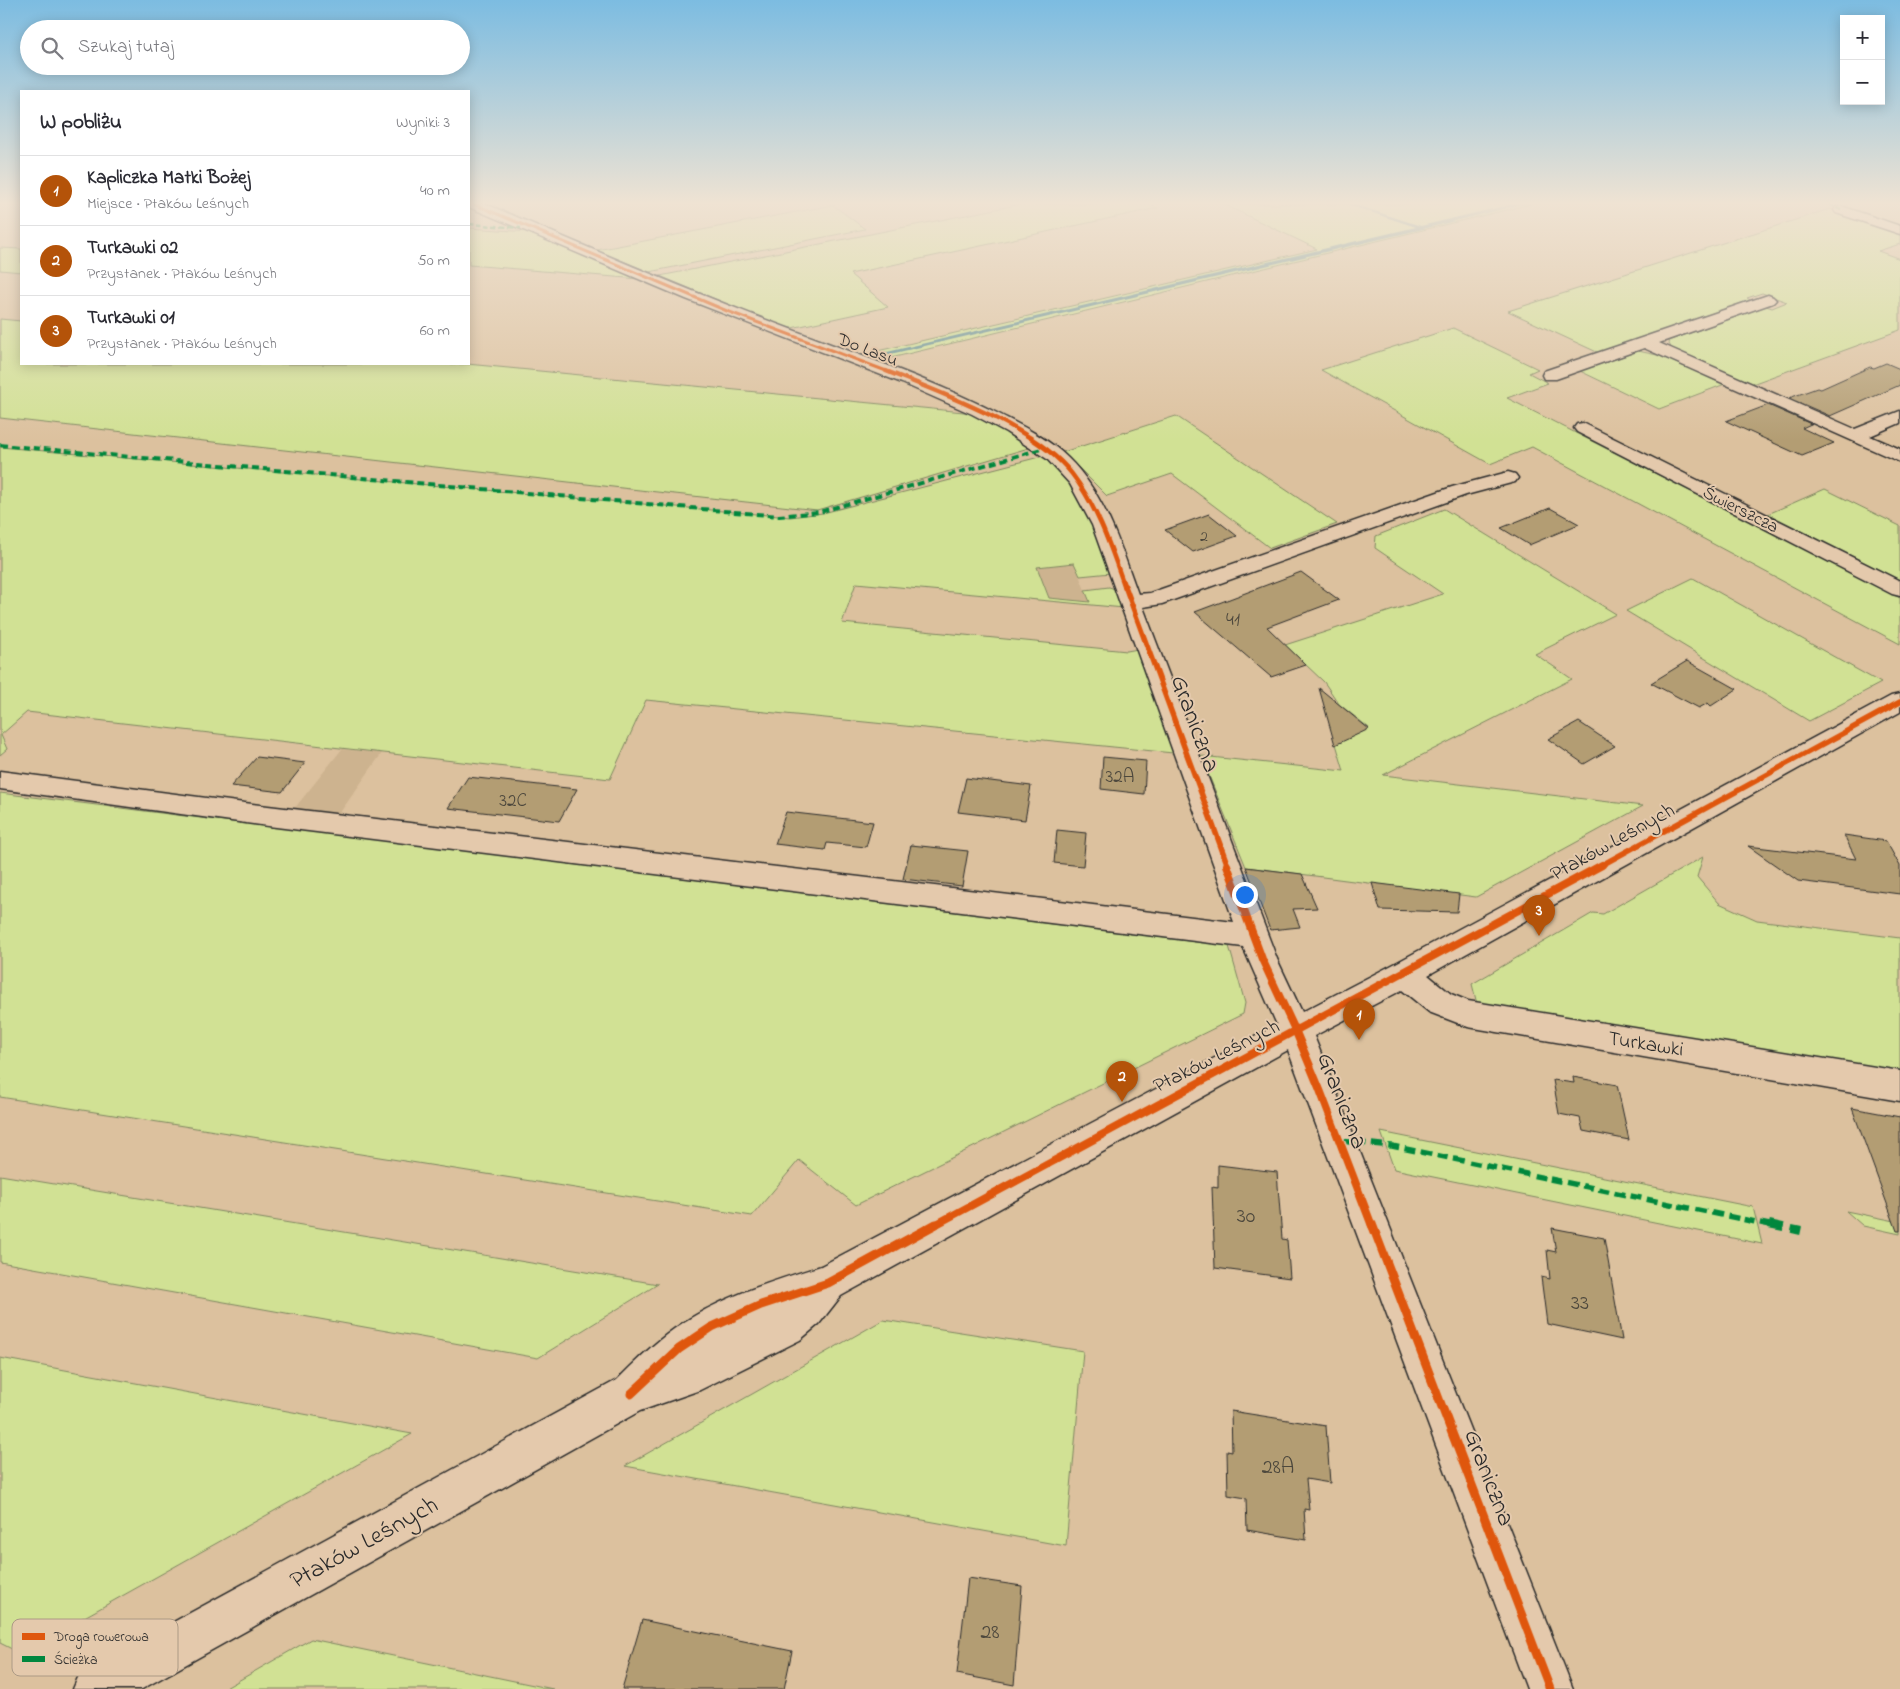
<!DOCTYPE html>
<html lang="pl">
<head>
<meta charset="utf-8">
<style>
  :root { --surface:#fff; --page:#f7f7f7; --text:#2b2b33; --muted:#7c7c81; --line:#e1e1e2; --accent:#b45309 }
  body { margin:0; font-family:"Indie Flower",sans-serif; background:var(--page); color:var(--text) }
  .controls { position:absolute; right:15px; top:15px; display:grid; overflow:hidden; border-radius:0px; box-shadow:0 2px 12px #0003 }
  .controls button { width:45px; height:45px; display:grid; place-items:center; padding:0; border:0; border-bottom:1px solid var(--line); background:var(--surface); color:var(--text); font:25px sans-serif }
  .you { position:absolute; left:1244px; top:894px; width:18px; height:18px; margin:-12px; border:4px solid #fff; border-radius:50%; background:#1a73e8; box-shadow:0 0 0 8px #1a73e833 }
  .badge { display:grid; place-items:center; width:32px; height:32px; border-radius:50%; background:var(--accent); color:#fff; font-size:16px; font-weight:700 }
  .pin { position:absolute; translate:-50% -41px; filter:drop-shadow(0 1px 2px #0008) }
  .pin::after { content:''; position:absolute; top:26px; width:18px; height:15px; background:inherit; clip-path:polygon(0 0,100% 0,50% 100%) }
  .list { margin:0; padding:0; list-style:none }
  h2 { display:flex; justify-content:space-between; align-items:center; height:65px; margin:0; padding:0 20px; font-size:21px }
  h2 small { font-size:16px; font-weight:400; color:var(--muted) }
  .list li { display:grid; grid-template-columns:32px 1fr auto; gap:15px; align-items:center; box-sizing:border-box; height:70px; padding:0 20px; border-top:1px solid var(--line) }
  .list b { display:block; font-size:19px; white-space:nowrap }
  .list p { margin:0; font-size:16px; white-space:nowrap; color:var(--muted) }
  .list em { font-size:16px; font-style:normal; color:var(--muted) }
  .icon { flex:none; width:28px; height:28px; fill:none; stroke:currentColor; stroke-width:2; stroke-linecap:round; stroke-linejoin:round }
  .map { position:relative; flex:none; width:1900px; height:1689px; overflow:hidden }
  .search { position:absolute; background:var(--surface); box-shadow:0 2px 12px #0003; left:20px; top:20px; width:450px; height:55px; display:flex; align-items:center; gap:12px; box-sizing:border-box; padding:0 18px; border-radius:28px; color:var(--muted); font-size:19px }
  .panel { position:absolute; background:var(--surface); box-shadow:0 2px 12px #0003; left:20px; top:90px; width:450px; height:275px; border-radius:0px }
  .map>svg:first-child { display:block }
  .built { fill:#cdb38f }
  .green { fill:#d1e194; stroke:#7e8660 }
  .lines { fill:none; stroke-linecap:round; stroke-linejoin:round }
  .stream { fill:#5a8a92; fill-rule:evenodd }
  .building { fill:#b39d73; stroke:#2b2b2b }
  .minor-casing { stroke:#2b2b2b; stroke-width:3 }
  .minor { fill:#e4c9ac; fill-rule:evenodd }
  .quiet-far3 { stroke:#00873e; stroke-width:2.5; stroke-dasharray:5.5 2.5; stroke-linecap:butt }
  .quiet-far2 { stroke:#00873e; stroke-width:4; stroke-dasharray:7 4; stroke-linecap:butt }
  .quiet-far1 { stroke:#00873e; stroke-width:5.5; stroke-dasharray:11 5.5; stroke-linecap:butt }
  .quiet { stroke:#00873e; stroke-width:8; stroke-dasharray:15 8; stroke-linecap:butt }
  .cycleway-far4-casing { stroke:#e4c9ac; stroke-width:5 }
  .cycleway-far3-casing { stroke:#e4c9ac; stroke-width:6 }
  .cycleway-far2-casing { stroke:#e4c9ac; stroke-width:8 }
  .cycleway-far1-casing { stroke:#e4c9ac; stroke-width:11 }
  .cycleway-casing { stroke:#e4c9ac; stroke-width:12 }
  .cycleway-far4 { stroke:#df570e; stroke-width:3 }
  .cycleway-far3 { stroke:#df570e; stroke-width:4.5 }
  .cycleway-far2 { stroke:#df570e; stroke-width:5.5 }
  .cycleway-far1 { stroke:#df570e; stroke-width:8 }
  .cycleway { stroke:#df570e; stroke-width:9 }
  .labels { text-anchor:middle; stroke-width:4; stroke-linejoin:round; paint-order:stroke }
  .far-number-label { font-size:16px; fill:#4d483d }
  .far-street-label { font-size:18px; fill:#2b2b2b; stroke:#e4c9ac }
  .number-label { font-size:19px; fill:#4d483d }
  .street-label { font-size:21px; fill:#2b2b2b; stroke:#e4c9ac }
  .near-number-label { font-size:22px; fill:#4d483d }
  .near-street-label { font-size:25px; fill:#2b2b2b; stroke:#e4c9ac }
  .key { fill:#e4c9ac; stroke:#ac9a85; stroke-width:1 }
  .key-label { font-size:14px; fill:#2b2b2b }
</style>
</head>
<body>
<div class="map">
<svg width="1900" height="1689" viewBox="0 0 1900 1689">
  <rect width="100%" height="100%" fill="#dcc19e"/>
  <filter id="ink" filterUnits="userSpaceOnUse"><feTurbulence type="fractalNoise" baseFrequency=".02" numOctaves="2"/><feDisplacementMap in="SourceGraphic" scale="10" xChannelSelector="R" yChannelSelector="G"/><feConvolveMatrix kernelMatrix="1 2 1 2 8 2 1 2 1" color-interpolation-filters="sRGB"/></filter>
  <g filter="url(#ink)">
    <g class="built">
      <polygon points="1074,563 1090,602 1049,598 1036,567"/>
      <polygon points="342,749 382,753 339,814 294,809"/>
    </g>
    <g class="green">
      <polygon points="1021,204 1150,204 1158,208 850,274 888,307 787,329 660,276"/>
      <polygon points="1223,204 1531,204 874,362 856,356 1317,249"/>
      <polygon points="833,205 865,229 649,272 597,250"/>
      <polygon points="1830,209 1900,233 1900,244 1878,251 1900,259 1900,330 1752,384 1672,350 1668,341 1766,306 1772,308 1787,302 1762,293 1747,298 1750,300 1599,353 1508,311"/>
      <polygon points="469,228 529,232 639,279 469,265"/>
      <polygon points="0,248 21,249 21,272 0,270"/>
      <polygon points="0,319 21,321 21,364 467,364 974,413 1032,447 817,510 0,418"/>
      <polygon points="1453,328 1538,369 1529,373 1548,383 1507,398 1900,598 1900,644 1532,447 1490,464 1321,370"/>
      <polygon points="1638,351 1657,355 1725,384 1659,409 1580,371"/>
      <polygon points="1176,416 1337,524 1270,548 1172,474 1107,496 1063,452"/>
      <polygon points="0,447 790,517 823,513 1047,455 1076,486 1111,573 1080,576 1074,563 1037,567 1049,598 1090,602 1085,590 1109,587 1118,590 1124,608 856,583 842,623 1127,651 1138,649 1173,753 646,700 610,779 27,712 1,735 7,749 0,755"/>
      <polygon points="1825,489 1900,526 1900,580 1768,514"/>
      <polygon points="1444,509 1616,614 1535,654 1572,679 1383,775 1643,806 1476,897 1246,867 1201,756 1344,771 1336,744 1369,728 1339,704 1324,682 1285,645 1443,594 1375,548 1376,536"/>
      <polygon points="1693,578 1881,683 1809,721 1626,611"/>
      <polygon points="0,793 1229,946 1245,1003 1243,1014 856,1205 799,1160 752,1216 0,1097"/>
      <polygon points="1703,857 1697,877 1719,903 1757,920 1900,938 1900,1075 1477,1004 1472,984 1593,913 1603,914"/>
      <polygon points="1381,1132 1753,1207 1762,1244 1394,1169"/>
      <polygon points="0,1175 658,1284 538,1358 0,1262"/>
      <polygon points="1846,1211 1900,1222 1900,1234 1863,1226"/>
      <polygon points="883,1320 1083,1351 1066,1546 625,1466"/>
      <polygon points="0,1358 412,1434 20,1653 0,1643"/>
      <polygon points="311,1639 553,1689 224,1689"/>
    </g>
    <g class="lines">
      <polygon class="stream" points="1345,204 1353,204 1421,226 1513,204 1523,204 1423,229 869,359 866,357 1416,227"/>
    </g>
    <g class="building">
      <polygon points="1886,363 1900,369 1900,385 1830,416 1789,398 1817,388 1821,389 1870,367 1874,368"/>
      <polygon points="1768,405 1811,424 1802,428 1834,443 1802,456 1726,421"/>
      <polygon points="1550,508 1579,524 1529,545 1501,528"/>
      <polygon points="1209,514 1237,536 1193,552 1165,530"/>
      <polygon points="1301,572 1339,600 1267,627 1306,665 1271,677 1195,612"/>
      <polygon points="1687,661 1737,689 1711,706 1708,703 1699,708 1651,683"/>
      <polygon points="1319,688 1369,729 1335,745"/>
      <polygon points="1579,722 1615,746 1584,764 1548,739"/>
      <polygon points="257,757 305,763 282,792 231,786"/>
      <polygon points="1103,757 1146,761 1144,794 1101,789"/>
      <polygon points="468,777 539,785 577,789 559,821 448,808"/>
      <polygon points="966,778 1031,786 1025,820 958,812"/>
      <polygon points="786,812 873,822 866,847 827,843 825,850 775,844"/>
      <polygon points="1057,830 1086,833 1083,866 1054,863"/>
      <polygon points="1844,835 1886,841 1900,866 1900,894 1798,881 1748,846 1856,859"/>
      <polygon points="911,845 968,851 962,886 903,879"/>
      <polygon points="1246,867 1302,874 1317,908 1293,909 1300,927 1270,930"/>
      <polygon points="1372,883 1459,894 1457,912 1380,910"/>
      <polygon points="1573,1077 1617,1085 1629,1140 1583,1131 1580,1118 1559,1114 1553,1080 1574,1083"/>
      <polygon points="1852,1108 1900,1117 1900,1231 1897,1231"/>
      <polygon points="1218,1165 1277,1172 1282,1239 1287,1240 1290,1278 1215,1268 1212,1187 1218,1188"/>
      <polygon points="1552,1228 1604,1238 1622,1340 1547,1324 1541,1277 1550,1279 1547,1250 1556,1252"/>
      <polygon points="1231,1411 1326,1426 1330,1483 1306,1479 1309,1510 1304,1509 1306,1540 1247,1530 1246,1498 1228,1495 1227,1451 1232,1452"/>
      <polygon points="968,1578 1022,1586 1014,1685 957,1674"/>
      <polygon points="642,1620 792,1651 784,1689 622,1689"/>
    </g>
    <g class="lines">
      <defs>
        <g id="minor">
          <path d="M469,204H486C580,244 674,285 769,321C847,351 927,377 1001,415C1024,427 1049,439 1068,458C1105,494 1121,547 1138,594L1150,593L1452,487L1508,472L1515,474L1518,478L1515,482L1466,495L1162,604L1143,607L1277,959L1302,1012L1394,964L1891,696L1900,694V712L1428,975L1451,994L1468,1001L1900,1071V1101L1468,1027L1429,1012L1402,990L1314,1036L1573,1689H1527L1288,1050L841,1296L819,1324L800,1340L700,1390L640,1411L142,1689H73L80,1673L617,1380C635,1362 653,1344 674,1329C717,1298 770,1282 821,1266L1277,1025L1243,947L268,826L0,789V771L268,806L1234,922L1092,525L1070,484L1047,459L1006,432L972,414L902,383L686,299L469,207Z"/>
          <polygon points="1841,206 1900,226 1900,234 1836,213 1834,210 1836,207"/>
          <polygon points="1768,295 1773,297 1776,300 1773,303 1659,343 1855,429 1900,411 1900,423 1870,436 1900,449 1900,462 1644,348 1556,379 1544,379 1542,375 1544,371"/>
          <polygon points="1583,423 1900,581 1900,596 1892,594 1577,432 1574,428 1577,424"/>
        </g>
      </defs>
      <use href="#minor" class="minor-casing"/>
      <use href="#minor" class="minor"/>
      <g class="quiet-far3">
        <polyline points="1829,204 1841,210"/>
        <polyline points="469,224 521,228"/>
      </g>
      <polyline class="quiet-far2" points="0,445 779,516 819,512 1045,448"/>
      <polyline class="quiet-far1" points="1339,1141 1392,1146 1775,1226"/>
      <polyline class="quiet" points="1769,1224 1801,1231"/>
      <defs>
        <polyline id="cycleway-far4" points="474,204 727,311 889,372"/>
        <path id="cycleway-far3" d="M886,371C940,392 1037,428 1072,474C1098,508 1111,548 1125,588"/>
        <g id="cycleway-far2">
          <polyline points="1125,586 1228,866"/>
          <polyline points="1600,866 1900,702"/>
        </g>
        <g id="cycleway-far1">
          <polyline points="1227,865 1262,959 1296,1032 1320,1090 1372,1226"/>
          <polyline points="933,1226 1602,865"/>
        </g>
        <g id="cycleway">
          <polyline points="1372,1224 1550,1689"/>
          <polyline points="631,1394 679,1349 712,1327 761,1305 828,1283 936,1224"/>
        </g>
      </defs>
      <use href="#cycleway-far4" class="cycleway-far4-casing"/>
      <use href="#cycleway-far3" class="cycleway-far3-casing"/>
      <use href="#cycleway-far2" class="cycleway-far2-casing"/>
      <use href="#cycleway-far1" class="cycleway-far1-casing"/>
      <use href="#cycleway" class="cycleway-casing"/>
      <use href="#cycleway-far4" class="cycleway-far4"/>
      <use href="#cycleway-far3" class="cycleway-far3"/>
      <use href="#cycleway-far2" class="cycleway-far2"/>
      <use href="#cycleway-far1" class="cycleway-far1"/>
      <use href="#cycleway" class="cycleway"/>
    </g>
  </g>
  <linearGradient id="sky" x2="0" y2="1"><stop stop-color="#7cbce1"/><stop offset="0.46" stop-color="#efe3d3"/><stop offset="1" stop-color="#efe3d3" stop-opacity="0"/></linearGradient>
  <rect width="1900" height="441" fill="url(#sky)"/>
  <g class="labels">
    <g class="far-number-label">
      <text x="1204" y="541">2</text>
    </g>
    <g class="far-street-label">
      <text transform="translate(868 349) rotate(21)" y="6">Do Lasu</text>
      <text transform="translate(1741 509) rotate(27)" y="6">Świerszcza</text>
    </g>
    <g class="number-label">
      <text x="1233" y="625">41</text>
      <text x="1120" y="782">32A</text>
      <text x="513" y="806">32C</text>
    </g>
    <g class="street-label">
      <text transform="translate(1612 841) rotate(-29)" y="7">Ptaków Leśnych</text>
      <text transform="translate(1646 1043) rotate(9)" y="7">Turkawki</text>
      <text transform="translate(1216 1055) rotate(-27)" y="7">Ptaków Leśnych</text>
    </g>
    <g class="near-number-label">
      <text x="1246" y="1222">30</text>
      <text x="1580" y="1309">33</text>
      <text x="1278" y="1473">28A</text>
      <text x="990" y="1638">28</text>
    </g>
    <g class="near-street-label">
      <text transform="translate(1197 723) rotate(70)" y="9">Graniczna</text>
      <text transform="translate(1344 1100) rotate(69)" y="9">Graniczna</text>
      <text transform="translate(1491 1477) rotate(69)" y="9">Graniczna</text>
      <text transform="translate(363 1541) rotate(-29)" y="9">Ptaków Leśnych</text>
    </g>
  </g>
  <rect x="12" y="1619" width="166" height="57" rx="8" class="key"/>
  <rect x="22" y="1633" width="23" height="7" fill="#df570e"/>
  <rect x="22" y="1656" width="23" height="6" fill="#00873e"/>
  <g class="key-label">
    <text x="54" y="1641">Droga rowerowa</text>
    <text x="54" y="1664">Ścieżka</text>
  </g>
</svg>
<div class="controls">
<button>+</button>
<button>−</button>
</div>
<div class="you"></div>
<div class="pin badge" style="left:1359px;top:1040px">1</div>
<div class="pin badge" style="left:1122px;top:1102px">2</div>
<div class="pin badge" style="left:1539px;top:936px">3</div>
<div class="search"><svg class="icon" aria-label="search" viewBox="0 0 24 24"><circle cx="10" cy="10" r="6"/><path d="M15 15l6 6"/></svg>Szukaj tutaj</div>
<section class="panel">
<h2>W pobliżu<small>Wyniki: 3</small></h2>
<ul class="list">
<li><span class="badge">1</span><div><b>Kapliczka Matki Bożej</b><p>Miejsce · Ptaków Leśnych</p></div><em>40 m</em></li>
<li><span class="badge">2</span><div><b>Turkawki 02</b><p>Przystanek · Ptaków Leśnych</p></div><em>50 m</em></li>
<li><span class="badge">3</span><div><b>Turkawki 01</b><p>Przystanek · Ptaków Leśnych</p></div><em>60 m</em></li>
</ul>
</section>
</div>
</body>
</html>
